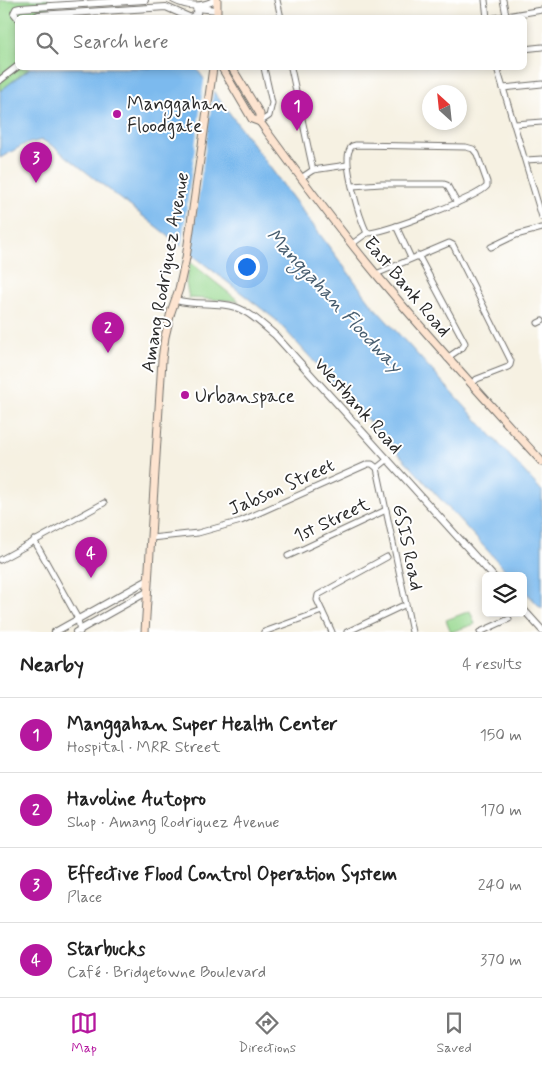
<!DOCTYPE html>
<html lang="en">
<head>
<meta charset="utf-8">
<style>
  :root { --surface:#fff; --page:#f6f6f6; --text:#222; --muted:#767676; --line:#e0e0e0; --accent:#b5179e }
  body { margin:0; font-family:Mynerve,sans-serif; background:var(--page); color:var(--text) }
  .controls { position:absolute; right:15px; bottom:15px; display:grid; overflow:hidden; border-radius:8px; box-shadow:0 2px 8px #0003 }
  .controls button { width:45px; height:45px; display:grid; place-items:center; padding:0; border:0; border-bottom:1px solid var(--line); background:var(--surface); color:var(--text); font:25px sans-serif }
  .compass { position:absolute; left:422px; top:85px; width:45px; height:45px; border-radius:50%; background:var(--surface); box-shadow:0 2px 8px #0003; rotate:333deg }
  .you { position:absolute; left:246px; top:266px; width:18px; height:18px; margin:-12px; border:4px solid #fff; border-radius:50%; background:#1a73e8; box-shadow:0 0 0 8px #1a73e833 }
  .badge { display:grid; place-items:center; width:32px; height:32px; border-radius:50%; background:var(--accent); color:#fff; font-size:16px; font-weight:700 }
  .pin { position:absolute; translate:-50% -41px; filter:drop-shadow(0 1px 2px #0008) }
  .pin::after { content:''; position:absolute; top:26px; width:18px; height:15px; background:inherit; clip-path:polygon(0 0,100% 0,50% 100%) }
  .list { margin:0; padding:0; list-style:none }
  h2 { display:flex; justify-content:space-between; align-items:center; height:65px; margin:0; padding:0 20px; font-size:21px }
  h2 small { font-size:16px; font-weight:400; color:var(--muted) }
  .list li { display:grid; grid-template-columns:32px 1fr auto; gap:15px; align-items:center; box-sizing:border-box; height:75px; padding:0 20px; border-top:1px solid var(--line) }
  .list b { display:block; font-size:19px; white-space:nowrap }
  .list p { margin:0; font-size:16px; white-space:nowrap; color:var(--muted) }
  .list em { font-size:16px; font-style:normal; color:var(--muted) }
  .icon { flex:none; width:28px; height:28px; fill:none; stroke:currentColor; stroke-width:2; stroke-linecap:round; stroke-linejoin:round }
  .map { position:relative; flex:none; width:542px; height:632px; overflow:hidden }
  .search { position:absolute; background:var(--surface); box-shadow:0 2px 8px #0003; left:15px; right:15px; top:15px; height:55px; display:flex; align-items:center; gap:12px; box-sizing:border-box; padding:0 18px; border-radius:8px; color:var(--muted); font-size:19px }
  .sheet { height:365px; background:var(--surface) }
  nav { display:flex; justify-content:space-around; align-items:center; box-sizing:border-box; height:70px; border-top:1px solid var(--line); background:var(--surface); font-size:14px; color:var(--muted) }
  nav a { display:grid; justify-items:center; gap:2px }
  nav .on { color:var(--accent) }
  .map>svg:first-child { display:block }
  .green { fill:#97d88f; stroke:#61825d }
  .water { fill:#7bbaee; stroke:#53728c }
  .pier { fill:#f6f1e2 }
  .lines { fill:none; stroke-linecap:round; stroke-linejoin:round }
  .minor-casing { stroke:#72706b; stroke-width:7 }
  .tertiary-casing { stroke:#72706b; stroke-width:8 }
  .secondary-casing { stroke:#72706b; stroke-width:9 }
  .minor { stroke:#fff; stroke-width:5 }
  .tertiary { stroke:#fff; stroke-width:6 }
  .secondary { stroke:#fde4d0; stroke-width:7 }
  .poi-dot { fill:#b5179e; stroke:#fff; stroke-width:2 }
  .labels { text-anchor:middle; stroke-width:4; stroke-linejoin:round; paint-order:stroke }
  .poi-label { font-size:19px; fill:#2b2b2b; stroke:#fff; text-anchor:start }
  .street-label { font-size:19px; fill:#2b2b2b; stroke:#fff }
  .water-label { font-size:20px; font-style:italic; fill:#475d6f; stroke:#fff }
</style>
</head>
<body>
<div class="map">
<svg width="542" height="632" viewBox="0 0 542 632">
  <rect width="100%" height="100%" fill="#fff"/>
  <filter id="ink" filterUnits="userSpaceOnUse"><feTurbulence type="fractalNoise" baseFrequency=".02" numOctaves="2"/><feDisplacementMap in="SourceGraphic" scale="10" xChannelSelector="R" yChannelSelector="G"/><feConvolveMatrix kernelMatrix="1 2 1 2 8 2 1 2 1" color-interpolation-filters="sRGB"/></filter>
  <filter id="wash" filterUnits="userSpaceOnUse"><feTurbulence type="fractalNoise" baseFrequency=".0096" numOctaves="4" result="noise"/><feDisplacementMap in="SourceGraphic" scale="20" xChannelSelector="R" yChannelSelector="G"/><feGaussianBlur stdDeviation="1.12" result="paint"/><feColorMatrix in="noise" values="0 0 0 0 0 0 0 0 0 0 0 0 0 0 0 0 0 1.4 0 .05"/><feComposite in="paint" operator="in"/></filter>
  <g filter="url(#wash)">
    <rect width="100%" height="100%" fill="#f6f1e2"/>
    <g class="green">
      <polygon points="0,0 49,0 55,16 18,18 18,68 30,68 0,91"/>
      <polygon points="190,262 239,301 189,298 186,283"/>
      <polygon points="470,611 475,624 451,632 446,620"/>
    </g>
    <polygon class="water" points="30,68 196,68 374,307 542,491 542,609 523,589 523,576 511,576 276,320 53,146 42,140 25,144 0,158 0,91"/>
    <g class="pier">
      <polygon points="68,0 148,0 155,13 85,17 53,18 47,1"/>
      <polygon points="205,74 214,86 190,257 181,249"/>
    </g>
  </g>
  <g filter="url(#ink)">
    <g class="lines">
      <defs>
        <g id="minor">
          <polyline points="277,0 281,18"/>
          <polyline points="485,0 487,18"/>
          <polyline points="503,0 506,15"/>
          <polyline points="494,18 542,10"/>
          <polyline points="524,49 542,47"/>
          <polyline points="291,68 313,170"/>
          <polyline points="497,68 542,217"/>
          <polyline points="503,88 542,84"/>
          <polyline points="260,122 269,116 272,103 264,68"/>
          <polyline points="515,124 542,122"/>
          <path d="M356,145L466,147L473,149L477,154L487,182V186C479,197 382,234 367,233C360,219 342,162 350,149C351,146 352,146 356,145Z"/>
          <polyline points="526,160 542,159"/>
          <polyline points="301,178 313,170 347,165"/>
          <polyline points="353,186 381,184 444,184 447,185 457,203"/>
          <polyline points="396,226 411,258"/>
          <polyline points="352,244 367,233"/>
          <polyline points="491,247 516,235 542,228"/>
          <polyline points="418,255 465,343 463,347 447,358"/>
          <polyline points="376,274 449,243 453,245 511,361 510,365 508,367 477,379 471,384"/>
          <polyline points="538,323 542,321"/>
          <polyline points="377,468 412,632"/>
          <polyline points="377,468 388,459"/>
          <polyline points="151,538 198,533 241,521 368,464 372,464 377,468"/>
          <polyline points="34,540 78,619 80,632"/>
          <polyline points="288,556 386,510"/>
          <polyline points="0,560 104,503"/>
          <polyline points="264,632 322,611"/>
          <polyline points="332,632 317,600 318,595 387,557"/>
          <polyline points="347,632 402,606"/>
          <polyline points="480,632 509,619"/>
        </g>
        <g id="tertiary">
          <path d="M174,0C188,7 201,8 215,0"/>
          <polyline points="196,8 217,10"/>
          <polyline points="18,18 14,13 16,9 20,8 145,0"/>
          <polyline points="32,18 39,15 166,7 191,18 197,13 198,9"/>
          <polyline points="0,80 18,66"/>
          <path d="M176,300C195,306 217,301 235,307C250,312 263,325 275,335L493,576"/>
          <polyline points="523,609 542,630"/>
          <polyline points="55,632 148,580"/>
          <polyline points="76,632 147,592"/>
        </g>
        <g id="secondary">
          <polyline points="217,18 217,0"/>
          <path d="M222,68L252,119L260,122C298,174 335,225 376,274C429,338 486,400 542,462"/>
          <polyline points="232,68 260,114 260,122"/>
          <polyline points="145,632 162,360 165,337 171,312 179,289 186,258 213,68"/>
        </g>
      </defs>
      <use href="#minor" class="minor-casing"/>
      <use href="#tertiary" class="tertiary-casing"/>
      <use href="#secondary" class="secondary-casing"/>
      <use href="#minor" class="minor"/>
      <use href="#tertiary" class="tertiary"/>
      <use href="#secondary" class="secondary"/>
    </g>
  </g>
  <g class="poi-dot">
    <circle cx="117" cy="114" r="5"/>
    <circle cx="185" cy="395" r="5"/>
  </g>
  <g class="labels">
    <g class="poi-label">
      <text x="127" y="110">Manggahan<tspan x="127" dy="22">Floodgate</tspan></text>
      <text x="195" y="402">Urbanspace</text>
    </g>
    <g class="street-label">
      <text transform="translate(164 272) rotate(-80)" y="7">Amang Rodriguez Avenue</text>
      <text transform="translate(408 286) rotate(50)" y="7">East Bank Road</text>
      <text transform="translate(359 405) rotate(48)" y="7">Westbank Road</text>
      <text transform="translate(281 486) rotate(-24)" y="7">Jabson Street</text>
      <text transform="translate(331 519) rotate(-25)" y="7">1st Street</text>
      <text transform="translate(409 547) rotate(78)" y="7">GSIS Road</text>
    </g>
    <g class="water-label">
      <text transform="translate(335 300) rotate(47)" y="7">Manggahan Floodway</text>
    </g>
  </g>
</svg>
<div class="controls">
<button><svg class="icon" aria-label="layers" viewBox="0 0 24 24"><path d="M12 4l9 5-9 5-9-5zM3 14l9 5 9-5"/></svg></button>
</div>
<svg class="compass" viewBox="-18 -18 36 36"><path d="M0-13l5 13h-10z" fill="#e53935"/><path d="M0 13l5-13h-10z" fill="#767676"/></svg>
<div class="you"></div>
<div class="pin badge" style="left:297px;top:131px">1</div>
<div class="pin badge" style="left:108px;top:353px">2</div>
<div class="pin badge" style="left:36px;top:183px">3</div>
<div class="pin badge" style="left:91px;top:578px">4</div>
<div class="search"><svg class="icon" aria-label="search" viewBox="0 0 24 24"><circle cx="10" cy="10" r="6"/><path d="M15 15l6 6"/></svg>Search here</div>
</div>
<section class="sheet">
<h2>Nearby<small>4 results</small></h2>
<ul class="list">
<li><span class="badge">1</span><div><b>Manggahan Super Health Center</b><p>Hospital · MRR Street</p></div><em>150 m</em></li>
<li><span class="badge">2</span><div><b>Havoline Autopro</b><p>Shop · Amang Rodriguez Avenue</p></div><em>170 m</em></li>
<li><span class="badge">3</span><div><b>Effective Flood Control Operation System</b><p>Place</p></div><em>240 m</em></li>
<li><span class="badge">4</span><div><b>Starbucks</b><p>Café · Bridgetowne Boulevard</p></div><em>370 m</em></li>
</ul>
</section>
<nav>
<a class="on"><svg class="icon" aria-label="map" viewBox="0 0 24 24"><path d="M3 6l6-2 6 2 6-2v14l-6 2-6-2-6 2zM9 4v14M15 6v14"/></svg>Map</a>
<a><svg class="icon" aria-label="directions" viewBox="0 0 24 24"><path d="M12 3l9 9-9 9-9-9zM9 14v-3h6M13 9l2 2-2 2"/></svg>Directions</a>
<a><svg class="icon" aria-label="saved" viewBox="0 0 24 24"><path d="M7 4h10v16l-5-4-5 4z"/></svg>Saved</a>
</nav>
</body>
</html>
